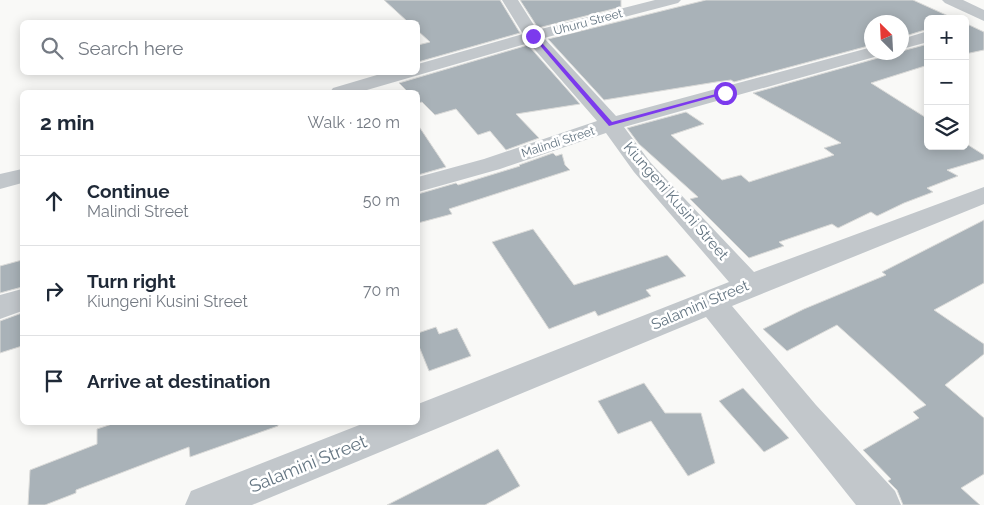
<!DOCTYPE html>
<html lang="en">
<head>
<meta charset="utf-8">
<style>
  :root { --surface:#fff; --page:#f2f2f3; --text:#1f2937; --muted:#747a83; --line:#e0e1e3 }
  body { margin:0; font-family:Raleway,sans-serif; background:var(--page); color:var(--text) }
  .controls { position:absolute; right:15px; top:15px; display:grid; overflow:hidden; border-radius:8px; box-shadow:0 2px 12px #0003 }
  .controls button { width:45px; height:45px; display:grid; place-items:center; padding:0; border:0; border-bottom:1px solid var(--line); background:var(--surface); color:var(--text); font:25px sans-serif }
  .compass { position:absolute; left:864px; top:15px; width:45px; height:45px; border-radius:50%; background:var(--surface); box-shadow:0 2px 12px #0003; rotate:336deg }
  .stop { position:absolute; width:15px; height:15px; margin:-11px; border:4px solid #7c3aed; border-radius:50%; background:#fff }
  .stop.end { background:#7c3aed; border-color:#fff; box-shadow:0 1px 5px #0008 }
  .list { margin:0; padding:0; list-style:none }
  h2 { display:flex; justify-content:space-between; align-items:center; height:65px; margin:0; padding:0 20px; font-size:21px }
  h2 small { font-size:16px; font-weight:400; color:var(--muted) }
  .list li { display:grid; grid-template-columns:32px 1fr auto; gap:15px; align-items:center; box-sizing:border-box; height:90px; padding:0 20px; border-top:1px solid var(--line) }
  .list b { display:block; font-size:19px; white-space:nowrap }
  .list p { margin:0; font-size:16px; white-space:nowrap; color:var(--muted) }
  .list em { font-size:16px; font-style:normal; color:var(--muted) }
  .icon { flex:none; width:28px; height:28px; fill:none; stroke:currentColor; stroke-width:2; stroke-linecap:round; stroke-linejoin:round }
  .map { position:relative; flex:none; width:984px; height:505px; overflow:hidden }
  .search { position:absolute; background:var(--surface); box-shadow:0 2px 12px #0003; left:20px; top:20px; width:400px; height:55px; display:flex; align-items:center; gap:12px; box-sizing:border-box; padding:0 18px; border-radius:8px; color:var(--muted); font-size:19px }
  .panel { position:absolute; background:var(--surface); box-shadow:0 2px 12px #0003; left:20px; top:90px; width:400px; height:335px; border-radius:8px }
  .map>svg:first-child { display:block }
  .building { fill:#a9b2b8; stroke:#dbdbd9 }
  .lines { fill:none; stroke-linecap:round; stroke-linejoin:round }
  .minor { fill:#c2c7cb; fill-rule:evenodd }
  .route { fill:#7c3aed }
  .labels { text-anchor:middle; stroke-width:5; stroke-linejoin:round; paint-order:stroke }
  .far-street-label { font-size:12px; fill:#647582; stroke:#fff }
  .street-label { font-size:15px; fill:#647582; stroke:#fff }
  .near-street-label { font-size:18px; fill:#647582; stroke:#fff }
</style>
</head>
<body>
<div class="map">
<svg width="984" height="505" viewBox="0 0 984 505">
  <rect width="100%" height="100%" fill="#f9f9f7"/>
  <g class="building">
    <polygon points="384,0 500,0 520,33 418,62 418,45 430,42 418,31 418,22 408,22"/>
    <polygon points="520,0 621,0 621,7 538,28"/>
    <polygon points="706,0 913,0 955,19 928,19 928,29 902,37 902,22 872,22 872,45 734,82 731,80 716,82 604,100 548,39"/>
    <polygon points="965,23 984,32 984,50 965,54"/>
    <polygon points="928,44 928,65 871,83 928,119 928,146 965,146 965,143 984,155 984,159 947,170 958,176 927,188 933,192 904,203 877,216 871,212 838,228 832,224 779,242 784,246 749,258 690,199 698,197 639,144 627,128 686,112 704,124 671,135 722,180 741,175 749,182 834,155 824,148 841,143 753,93 878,58 883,52 902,52 902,51"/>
    <polygon points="528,45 580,104 516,114 539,138 506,150 490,131 478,135 456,109 435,115 422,102 418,103 418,92 408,92 399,83"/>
    <polygon points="418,125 446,167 418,175"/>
    <polygon points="553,153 556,156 562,154 565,165 570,170 449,209 452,214 418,223 418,194 456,183 458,185 520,166 519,165"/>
    <polygon points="984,220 984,283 934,310 984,344 984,354 945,385 984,418 984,474 961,488 980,505 903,505 897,490 888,481 891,479 863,450 919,418 913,412 926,405 837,325 787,351 763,329 804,309 886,275 882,272"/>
    <polygon points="533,229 574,285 667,255 686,276 646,290 651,296 598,316 595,311 549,329 492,242"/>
    <polygon points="22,260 22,287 0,293 0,266"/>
    <polygon points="22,313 22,346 0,353 0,321"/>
    <polygon points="436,327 439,334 457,328 471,356 429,371 418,344 418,333"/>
    <polygon points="644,383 665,413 701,413 715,463 688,476 651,421 618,434 598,401"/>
    <polygon points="743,388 789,438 764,452 719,401"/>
    <polygon points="118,422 278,422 278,426 190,457 189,447 76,490 76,493 45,505 28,505 30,470 97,444 97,429"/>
    <polygon points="498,449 520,486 485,505 387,505"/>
  </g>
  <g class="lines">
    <g class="minor">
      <polygon points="502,0 518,0 537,30 655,0 681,0 678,3 544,38 616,116 872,47 872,52 881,52 878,56 624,127 650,162 754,272 984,187 984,204 732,306 816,405 895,491 901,505 856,505 706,317 252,505 185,505 191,491 367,422 418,422 418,404 729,282 634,172 606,133 500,169 418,192 418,177 484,159 597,121 529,43 360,92 330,92 333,88 387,72 418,72 418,64 523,34"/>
      <polygon points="942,0 963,0 984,10 984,21 945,3"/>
      <polygon points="928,31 928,42 902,49 902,39"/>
      <polygon points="22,169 22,183 0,189 0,174"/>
      <polygon points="22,289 22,311 0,319 0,295"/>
    </g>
  </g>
  <polygon class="route" points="531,35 535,35 612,122 723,92 728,93 609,126"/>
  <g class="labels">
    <g class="far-street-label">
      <text transform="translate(588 22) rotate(-15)" y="4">Uhuru Street</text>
      <text transform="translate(558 142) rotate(-18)" y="4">Malindi Street</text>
    </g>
    <g class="street-label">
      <text transform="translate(676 201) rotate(49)" y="5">Kiungeni Kusini Street</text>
      <text transform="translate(700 305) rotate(-23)" y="5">Salamini Street</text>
    </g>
    <g class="near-street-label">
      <text transform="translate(308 464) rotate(-22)" y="6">Salamini Street</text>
    </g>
  </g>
</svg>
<div class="controls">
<button>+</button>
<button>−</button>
<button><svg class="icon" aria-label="layers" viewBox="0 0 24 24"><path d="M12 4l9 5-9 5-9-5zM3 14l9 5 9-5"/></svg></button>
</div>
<svg class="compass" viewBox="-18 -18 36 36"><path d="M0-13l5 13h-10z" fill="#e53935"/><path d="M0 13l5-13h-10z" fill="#747a83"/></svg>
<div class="stop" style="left:725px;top:93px"></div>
<div class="stop end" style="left:533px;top:36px"></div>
<div class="search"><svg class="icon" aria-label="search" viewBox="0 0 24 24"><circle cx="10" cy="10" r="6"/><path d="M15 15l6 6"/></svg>Search here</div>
<section class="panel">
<h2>2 min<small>Walk · 120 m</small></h2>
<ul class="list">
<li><svg class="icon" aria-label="ahead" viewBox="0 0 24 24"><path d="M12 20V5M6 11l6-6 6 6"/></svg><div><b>Continue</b><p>Malindi Street</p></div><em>50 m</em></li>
<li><svg class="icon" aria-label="right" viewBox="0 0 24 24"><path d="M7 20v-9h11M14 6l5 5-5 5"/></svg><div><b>Turn right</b><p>Kiungeni Kusini Street</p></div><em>70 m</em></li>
<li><svg class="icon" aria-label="arrive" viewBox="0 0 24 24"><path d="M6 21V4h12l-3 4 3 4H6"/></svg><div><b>Arrive at destination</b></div></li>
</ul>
</section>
</div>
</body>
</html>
